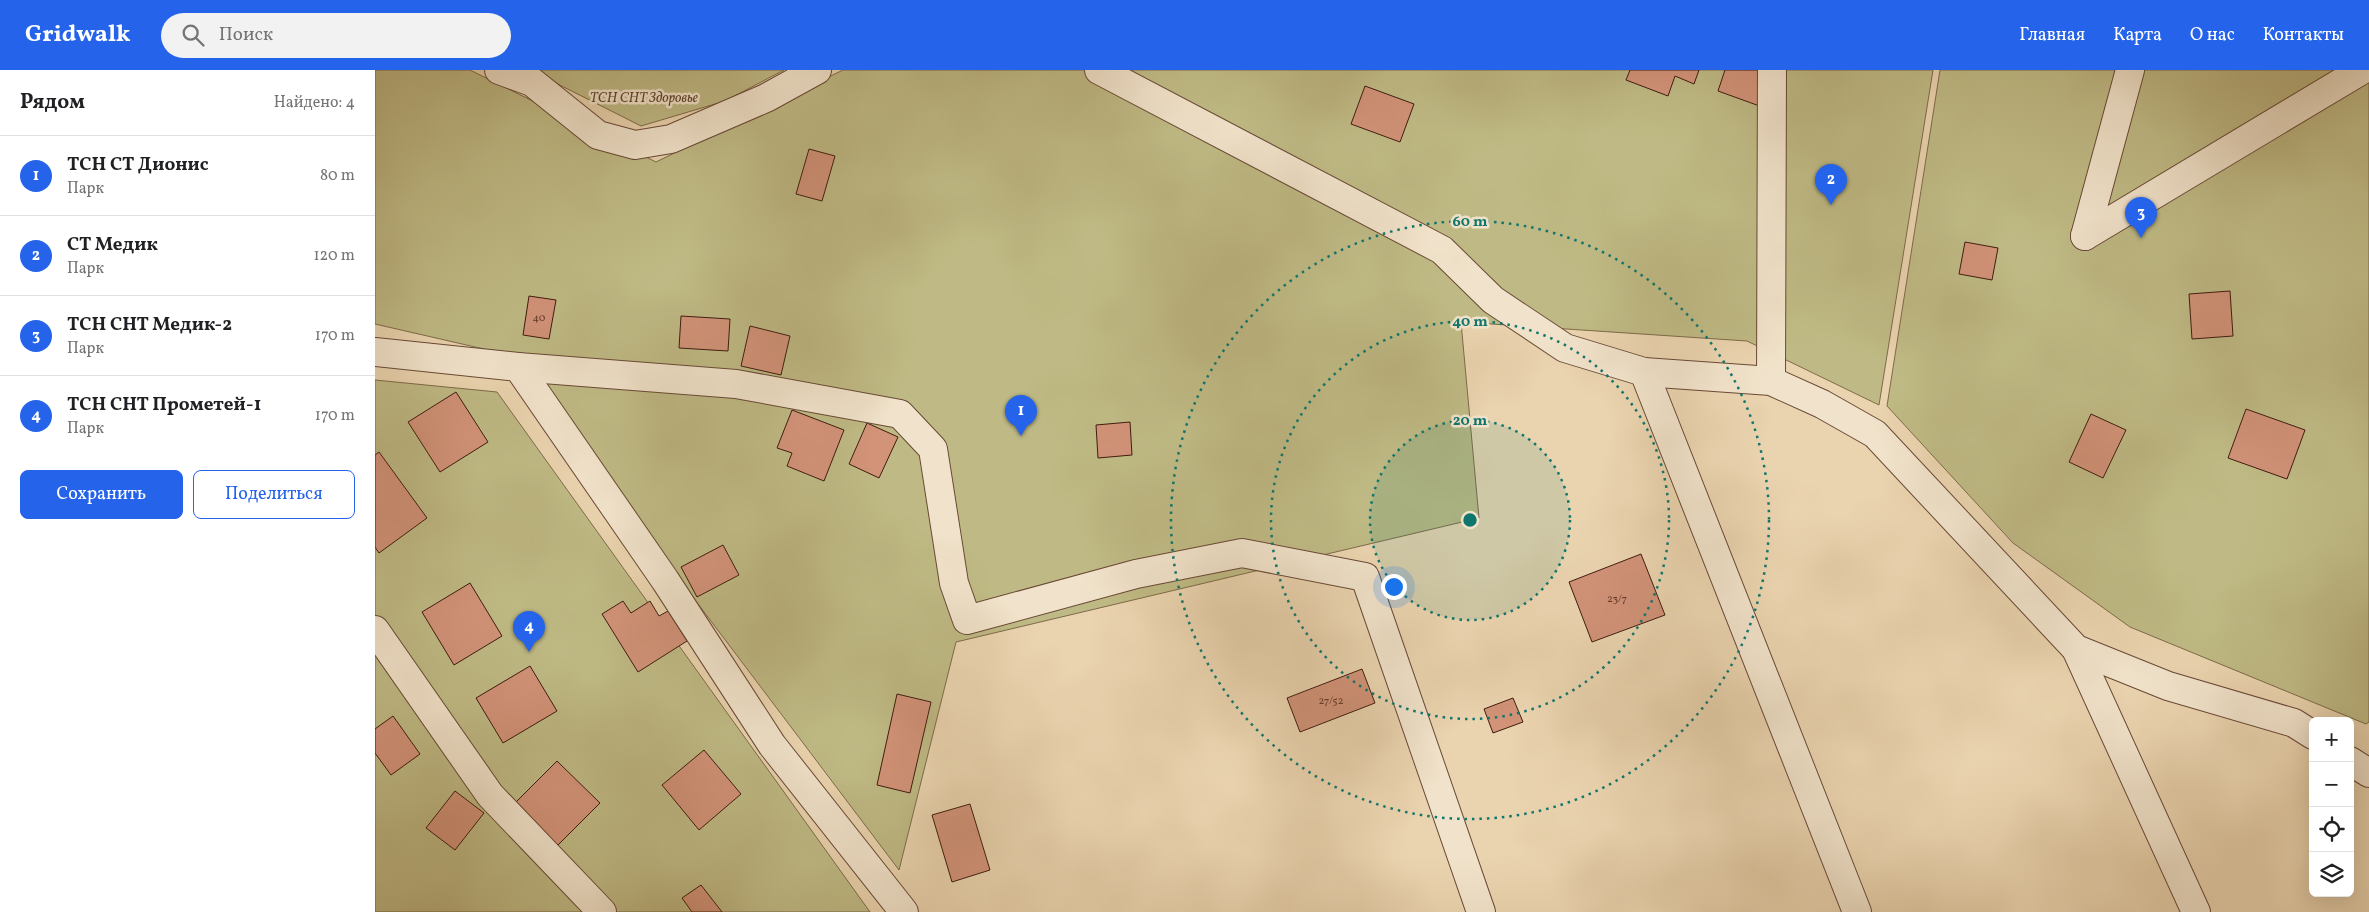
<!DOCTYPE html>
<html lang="ru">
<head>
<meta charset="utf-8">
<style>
  :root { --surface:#fff; --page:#f2f2f2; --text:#202124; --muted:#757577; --line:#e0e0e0; --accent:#2563eb }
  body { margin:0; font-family:Vollkorn,serif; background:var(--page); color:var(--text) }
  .controls { position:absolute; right:15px; bottom:15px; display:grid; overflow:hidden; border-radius:8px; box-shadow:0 5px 20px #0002 }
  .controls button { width:45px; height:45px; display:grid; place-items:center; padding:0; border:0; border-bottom:1px solid var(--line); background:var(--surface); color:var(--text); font:25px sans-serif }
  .you { position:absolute; left:1018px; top:516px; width:18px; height:18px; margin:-12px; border:4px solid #fff; border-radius:50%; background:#1a73e8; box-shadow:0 0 0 8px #1a73e833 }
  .badge { display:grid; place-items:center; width:32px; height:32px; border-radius:50%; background:var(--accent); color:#fff; font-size:16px; font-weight:700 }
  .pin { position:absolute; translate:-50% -41px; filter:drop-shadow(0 1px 2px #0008) }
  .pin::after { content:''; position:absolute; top:26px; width:18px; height:15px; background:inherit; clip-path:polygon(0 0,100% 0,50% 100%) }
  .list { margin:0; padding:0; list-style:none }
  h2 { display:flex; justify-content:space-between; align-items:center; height:65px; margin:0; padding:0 20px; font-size:21px }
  h2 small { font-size:16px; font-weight:400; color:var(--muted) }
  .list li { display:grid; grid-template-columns:32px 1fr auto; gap:15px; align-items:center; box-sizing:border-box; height:80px; padding:0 20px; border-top:1px solid var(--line) }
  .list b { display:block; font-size:19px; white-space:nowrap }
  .list p { margin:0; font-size:16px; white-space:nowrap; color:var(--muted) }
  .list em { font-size:16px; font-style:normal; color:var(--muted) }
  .actions { display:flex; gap:10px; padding:15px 20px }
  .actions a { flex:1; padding:11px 0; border:1px solid var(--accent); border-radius:8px; text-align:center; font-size:18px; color:var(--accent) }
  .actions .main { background:var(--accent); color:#fff }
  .icon { flex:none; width:28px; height:28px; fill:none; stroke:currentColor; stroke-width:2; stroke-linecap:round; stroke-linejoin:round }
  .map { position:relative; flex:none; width:1994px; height:842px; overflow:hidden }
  header { display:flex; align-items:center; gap:30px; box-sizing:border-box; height:70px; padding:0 25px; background:var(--accent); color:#fff }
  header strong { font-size:24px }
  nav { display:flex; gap:28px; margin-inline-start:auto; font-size:18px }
  .search { width:350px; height:45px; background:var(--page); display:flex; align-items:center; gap:12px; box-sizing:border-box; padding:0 18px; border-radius:28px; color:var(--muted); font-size:19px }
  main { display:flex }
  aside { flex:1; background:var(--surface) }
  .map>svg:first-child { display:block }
  .green { fill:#bfba85; stroke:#7e6a4a }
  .building { fill:#d29379; stroke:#3e1b0e }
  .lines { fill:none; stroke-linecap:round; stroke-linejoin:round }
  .minor-casing { stroke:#694936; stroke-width:30 }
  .minor { stroke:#f1e3cb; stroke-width:28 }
  .ring { fill:none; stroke:#0f766e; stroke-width:2.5; stroke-dasharray:2.5 5 }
  .labels { text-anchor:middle; stroke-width:5; stroke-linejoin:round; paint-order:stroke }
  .number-label { font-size:11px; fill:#633929 }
  .park-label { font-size:14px; font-style:italic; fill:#5e432c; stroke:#f1e3cb }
  .centre { fill:#0f766e; stroke:#f1e3cb; stroke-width:2.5 }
  .ring-label { font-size:15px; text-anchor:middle; font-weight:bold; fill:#0f766e; stroke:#f1e3cb; stroke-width:5; stroke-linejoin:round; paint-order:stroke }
</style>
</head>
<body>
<header>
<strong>Gridwalk</strong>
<div class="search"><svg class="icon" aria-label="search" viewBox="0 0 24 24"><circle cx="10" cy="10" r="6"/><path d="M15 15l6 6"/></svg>Поиск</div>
<nav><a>Главная</a><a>Карта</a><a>О нас</a><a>Контакты</a></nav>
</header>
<main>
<aside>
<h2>Рядом<small>Найдено: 4</small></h2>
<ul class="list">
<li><span class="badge">1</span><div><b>ТСН СТ Дионис</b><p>Парк</p></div><em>80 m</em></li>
<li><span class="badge">2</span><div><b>СТ Медик</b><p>Парк</p></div><em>120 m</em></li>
<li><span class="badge">3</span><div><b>ТСН СНТ Медик-2</b><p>Парк</p></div><em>170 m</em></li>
<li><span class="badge">4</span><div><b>ТСН СНТ Прометей-1</b><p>Парк</p></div><em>170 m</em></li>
</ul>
<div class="actions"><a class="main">Сохранить</a><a>Поделиться</a></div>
</aside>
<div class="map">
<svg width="1994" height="842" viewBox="0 0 1994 842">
  <rect width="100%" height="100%" fill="#ead4af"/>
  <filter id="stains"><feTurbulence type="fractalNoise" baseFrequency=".004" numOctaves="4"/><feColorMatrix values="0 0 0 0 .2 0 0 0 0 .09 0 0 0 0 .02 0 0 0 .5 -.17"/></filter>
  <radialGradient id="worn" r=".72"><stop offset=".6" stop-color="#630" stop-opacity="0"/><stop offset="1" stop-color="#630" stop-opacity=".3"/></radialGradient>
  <g class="green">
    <polygon points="0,0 95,0 281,92 468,0 1558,0 1504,335 1372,271 1086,252 1104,448 581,572 524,800 135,285 0,254"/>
    <polygon points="155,0 409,0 350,31 266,56"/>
    <polygon points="1565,0 1994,0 1994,652 1991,654 1755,557 1638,473 1512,336"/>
    <polygon points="0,310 122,322 495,842 0,842"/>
  </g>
  <g class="building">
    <polygon points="1255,0 1324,0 1319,14 1300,6 1293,26 1251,10"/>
    <polygon points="1350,0 1381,0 1388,2 1390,38 1343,21"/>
    <polygon points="990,16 1039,34 1025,72 976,54"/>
    <polygon points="434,79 460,86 447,131 421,124"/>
    <polygon points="1590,172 1623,178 1617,210 1584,204"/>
    <polygon points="1855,221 1858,266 1817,269 1814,224"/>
    <polygon points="154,226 181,230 174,269 148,265"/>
    <polygon points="306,246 355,249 353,281 304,278"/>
    <polygon points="375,256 415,266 406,305 366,296"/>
    <polygon points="81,322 113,372 65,402 33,352"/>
    <polygon points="1871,339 1930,360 1912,409 1853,388"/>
    <polygon points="417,340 469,360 449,411 412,396 417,383 402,378"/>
    <polygon points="1716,344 1751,360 1728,408 1694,392"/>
    <polygon points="755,352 757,385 723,388 721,355"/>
    <polygon points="492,353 523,367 504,408 474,394"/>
    <polygon points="4,382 52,448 4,483 0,477 0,385"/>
    <polygon points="348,475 364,505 322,527 306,497"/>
    <polygon points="1266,484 1290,545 1217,572 1194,512"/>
    <polygon points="95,513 127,566 79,595 47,542"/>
    <polygon points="248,531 256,543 275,531 284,546 293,541 312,571 263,602 227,544"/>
    <polygon points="155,596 182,641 128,673 101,628"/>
    <polygon points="987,599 1000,633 925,662 912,628"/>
    <polygon points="522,624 556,632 535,723 502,715"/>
    <polygon points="1138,628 1148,652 1118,663 1109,639"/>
    <polygon points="18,646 45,684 16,705 0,683 0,659"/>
    <polygon points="329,680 366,724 324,760 287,715"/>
    <polygon points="182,691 225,733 181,777 139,734"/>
    <polygon points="80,721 109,743 80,780 51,758"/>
    <polygon points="595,734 615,800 577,812 557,745"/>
    <polygon points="326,815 347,842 317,842 307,828"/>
  </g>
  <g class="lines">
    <defs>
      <g id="minor">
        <polyline points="124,0 157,12 223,65 260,75 296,69 391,28 442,0"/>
        <polyline points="724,0 1067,180 1118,230 1190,278 1269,302 1396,311 1447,334 1500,364 1701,579 1793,616 1919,653 1938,665"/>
        <polyline points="1710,166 1987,0"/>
        <polyline points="1710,166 1755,0"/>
        <polyline points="0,282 143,297 290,510 397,675 529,842"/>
        <polyline points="143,297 361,314 525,344 558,379 579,513 592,550 761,504 867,483 990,507 1106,842"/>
        <polyline points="1269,302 1482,842"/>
        <polyline points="1396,311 1397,0"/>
        <polyline points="0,560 115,725 227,842"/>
        <polyline points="1701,579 1821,842"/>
        <polyline points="1975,691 1994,703"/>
      </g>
    </defs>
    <use href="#minor" class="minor-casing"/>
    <use href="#minor" class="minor"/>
  </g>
  <circle cx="1095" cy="450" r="100" fill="#0f766e" fill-opacity=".12"/>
  <g class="ring">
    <circle cx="1095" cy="450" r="100"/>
    <circle cx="1095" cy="450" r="199"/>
    <circle cx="1095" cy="450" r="299"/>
  </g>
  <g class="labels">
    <g class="number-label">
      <text x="164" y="251">40</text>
      <text x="1242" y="532">23/7</text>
      <text x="956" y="634">27/52</text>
    </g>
    <g class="park-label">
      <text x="269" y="32">ТСН СНТ Здоровье</text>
    </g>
  </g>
  <circle cx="1095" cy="450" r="8" class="centre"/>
  <g class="ring-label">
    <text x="1095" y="156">60 m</text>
    <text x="1095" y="256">40 m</text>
    <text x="1095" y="355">20 m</text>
  </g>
  <rect width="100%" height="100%" filter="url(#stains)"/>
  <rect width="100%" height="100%" fill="url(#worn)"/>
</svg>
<div class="controls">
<button>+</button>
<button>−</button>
<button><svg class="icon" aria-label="locate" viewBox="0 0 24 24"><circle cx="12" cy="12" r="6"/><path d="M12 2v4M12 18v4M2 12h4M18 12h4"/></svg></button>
<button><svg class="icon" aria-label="layers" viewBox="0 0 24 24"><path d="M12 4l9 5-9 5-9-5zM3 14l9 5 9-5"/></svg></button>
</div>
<div class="you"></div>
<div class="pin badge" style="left:646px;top:366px">1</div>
<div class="pin badge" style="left:1456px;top:135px">2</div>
<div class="pin badge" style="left:1766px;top:168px">3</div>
<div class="pin badge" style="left:154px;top:582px">4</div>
</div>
</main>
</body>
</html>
